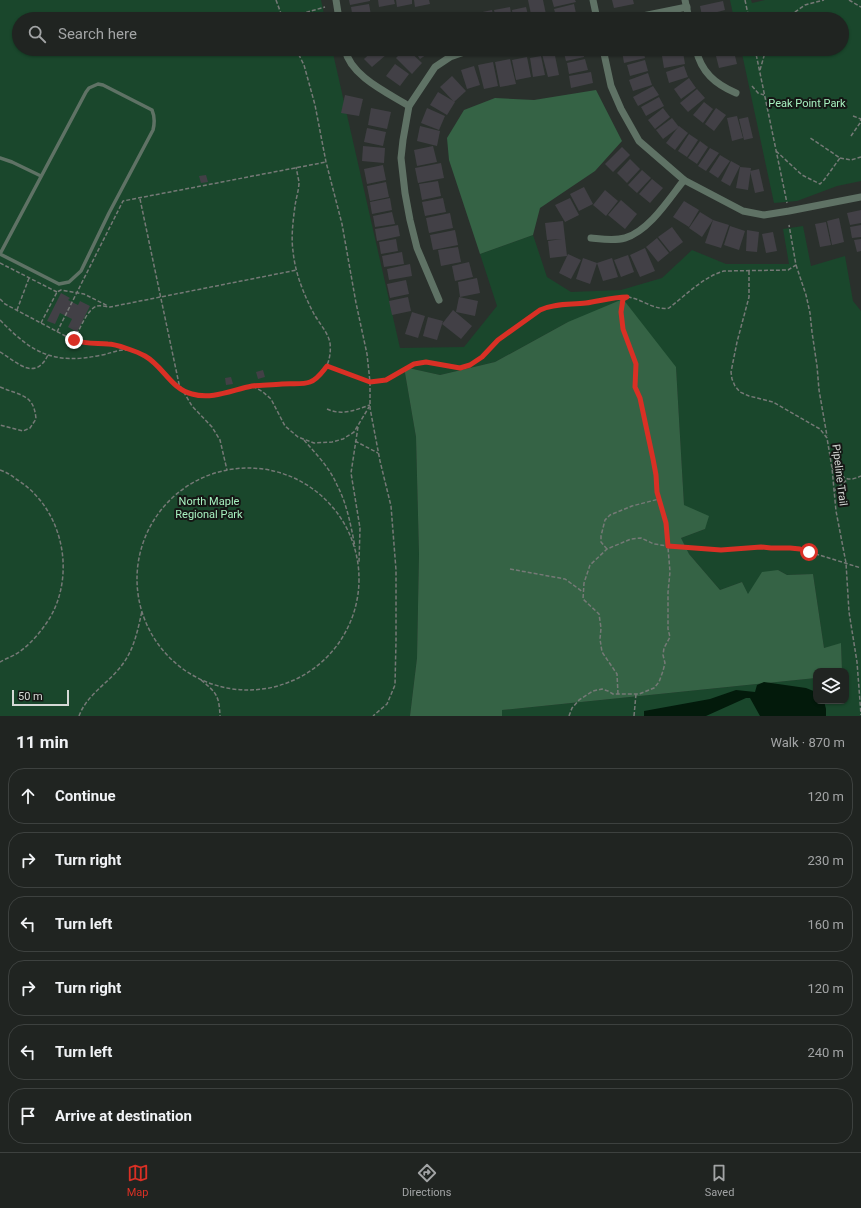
<!DOCTYPE html>
<html lang="en">
<head>
<meta charset="utf-8">
<style>
  :root { --surface:#202421; --page:#282c2a; --text:#f1f3f6; --muted:#a2a4a5; --line:#3d413f; --accent:#d93025 }
  body { margin:0; font-family:Roboto,sans-serif; background:var(--page); color:var(--text) }
  .controls { position:absolute; right:12px; bottom:12px; display:grid; overflow:hidden; border-radius:8px; box-shadow:0 1px 3px #0004 }
  .controls button { width:36px; height:36px; display:grid; place-items:center; padding:0; border:0; border-bottom:1px solid var(--line); background:var(--surface); color:var(--text); font:20px sans-serif }
  .scale { position:absolute; left:12px; bottom:10px; width:57px; box-sizing:border-box; padding-left:4px; border:2px solid #d6d9d6; border-top:0; font-size:11px; line-height:14px; white-space:nowrap; color:#d6d9d6; -webkit-text-stroke:3px #151715; paint-order:stroke }
  .stop { position:absolute; width:12px; height:12px; margin:-9px; border:3px solid #d93025; border-radius:50%; background:#fff }
  .stop.end { background:#d93025; border-color:#fff; box-shadow:0 1px 4px #0008 }
  .list { margin:0; padding:0; list-style:none }
  h2 { display:flex; justify-content:space-between; align-items:center; height:52px; margin:0; padding:0 16px; font-size:17px }
  h2 small { font-size:13px; font-weight:400; color:var(--muted) }
  .list li { display:grid; grid-template-columns:26px 1fr auto; gap:12px; align-items:center; box-sizing:border-box; height:56px; margin:0 8px 8px; padding:0 8px; border:1px solid var(--line); border-radius:16px }
  .list b { display:block; font-size:15px; white-space:nowrap }
  .list em { font-size:13px; font-style:normal; color:var(--muted) }
  .icon { flex:none; width:22px; height:22px; fill:none; stroke:currentColor; stroke-width:2; stroke-linecap:round; stroke-linejoin:round }
  .map { position:relative; flex:none; width:861px; height:716px; overflow:hidden }
  .search { position:absolute; background:var(--surface); box-shadow:0 1px 3px #0004; left:12px; right:12px; top:12px; height:44px; display:flex; align-items:center; gap:10px; box-sizing:border-box; padding:0 14px; border-radius:22px; color:var(--muted); font-size:15px }
  .sheet { height:436px; background:var(--surface) }
  nav { display:flex; justify-content:space-around; align-items:center; box-sizing:border-box; height:56px; border-top:1px solid var(--line); background:var(--surface); font-size:11px; color:var(--muted) }
  nav a { display:grid; justify-items:center; gap:2px }
  nav .on { color:var(--accent) }
  .map>svg:first-child { display:block }
  .green { fill:#1a472c }
  .forest { fill:#356345 }
  .water { fill:#031a0b }
  .building { fill:#424046 }
  .lines { fill:none; stroke-linecap:round; stroke-linejoin:round }
  .path { stroke:#757976; stroke-width:1.5; stroke-dasharray:4 2; stroke-linecap:butt }
  .service { stroke:#5f7265; stroke-width:3.5 }
  .minor { stroke:#5f7265; stroke-width:7 }
  .route { stroke:#d93025; stroke-width:5 }
  .labels { text-anchor:middle; stroke-width:4; stroke-linejoin:round; paint-order:stroke }
  .park-label { font-size:11px; fill:#a7f0bf; stroke:#151715 }
  .street-label { font-size:11px; fill:#d6d9d6; stroke:#151715 }
</style>
</head>
<body>
<div class="map">
<svg width="861" height="716" viewBox="0 0 861 716">
  <rect width="100%" height="100%" fill="#2a302c"/>
  <g class="green">
    <polygon points="0,0 321,0 325,19 19,19 19,49 332,49 400,348 464,347 497,306 480,254 533,235 547,277 571,292 621,290 662,278 692,250 726,264 789,264 783,229 803,226 811,266 845,256 853,301 861,311 861,716 502,716 502,710 816,678 816,701 846,701 846,671 842,671 841,644 824,648 813,574 787,575 778,570 748,595 742,582 720,590 689,554 681,538 705,529 684,505 676,367 568,322 495,362 440,375 404,367 416,437 419,554 417,658 410,716 0,716"/>
    <polygon points="730,0 751,0 752,3 765,0 861,0 861,181 837,186 797,201 774,203 741,49 842,49 842,19 734,19"/>
  </g>
  <g class="forest">
    <polygon points="596,90 622,141 595,171 540,208 533,235 480,254 449,160 447,138 464,110 495,98 534,100"/>
    <polygon points="623,299 676,367 684,505 709,516 705,529 681,538 689,554 720,590 742,582 748,594 762,572 778,570 787,575 813,574 824,648 841,643 842,671 816,671 816,678 502,710 502,716 410,716 417,658 419,554 416,437 404,367 440,375 495,362 568,322"/>
  </g>
  <polygon class="water" points="764,682 806,688 816,692 816,701 824,701 826,709 826,716 760,716 750,698 746,698 706,716 644,716 644,711 710,699 736,690 755,692 757,685"/>
  <g class="building">
    <polygon points="349,0 370,0 370,1 350,5"/>
    <polygon points="378,0 394,0 395,4 379,7"/>
    <polygon points="396,0 412,0 412,4 397,7"/>
    <polygon points="414,0 429,0 430,4 415,7"/>
    <polygon points="528,0 543,0 547,19 532,19"/>
    <polygon points="552,0 575,0 576,2 554,7"/>
    <polygon points="612,0 633,0 634,4 614,8"/>
    <polygon points="723,1 725,10 702,16 700,6"/>
    <polygon points="369,4 371,15 353,19 351,7"/>
    <polygon points="574,4 577,18 557,19 554,9"/>
    <polygon points="510,7 512,19 496,19 494,10"/>
    <polygon points="526,7 529,19 513,19 512,10"/>
    <polygon points="492,10 494,19 479,19 478,13"/>
    <polygon points="477,12 478,19 461,19 460,15"/>
    <polygon points="724,12 726,19 705,19 705,16"/>
    <polygon points="375,49 382,49 387,54 372,67 364,59"/>
    <polygon points="405,49 407,49 422,63 412,74 396,58"/>
    <polygon points="413,49 431,49 433,50 420,59"/>
    <polygon points="563,49 583,49 584,57 566,61"/>
    <polygon points="631,49 643,49 645,58 624,63 622,51"/>
    <polygon points="660,49 680,49 681,50 661,55"/>
    <polygon points="711,49 734,49 734,50 712,55"/>
    <polygon points="554,51 559,75 548,77 542,54"/>
    <polygon points="683,52 685,64 664,68 662,56"/>
    <polygon points="734,52 737,64 719,68 716,56"/>
    <polygon points="541,56 545,75 533,77 530,58"/>
    <polygon points="527,57 531,77 516,80 512,60"/>
    <polygon points="510,59 516,84 500,87 495,62"/>
    <polygon points="585,59 588,70 569,74 567,63"/>
    <polygon points="645,60 648,71 630,76 627,65"/>
    <polygon points="493,62 498,86 484,89 478,65"/>
    <polygon points="395,64 409,74 400,86 386,76"/>
    <polygon points="474,66 480,85 467,89 461,70"/>
    <polygon points="684,66 688,77 669,83 666,72"/>
    <polygon points="591,72 593,83 571,88 569,76"/>
    <polygon points="648,73 652,85 633,91 629,80"/>
    <polygon points="452,76 466,91 454,102 440,87"/>
    <polygon points="689,78 696,88 681,99 674,89"/>
    <polygon points="653,86 659,95 638,106 633,97"/>
    <polygon points="697,89 705,98 688,112 680,103"/>
    <polygon points="438,92 455,102 447,115 430,105"/>
    <polygon points="345,95 363,99 359,116 341,113"/>
    <polygon points="659,97 664,106 646,116 641,107"/>
    <polygon points="704,102 713,109 703,123 693,115"/>
    <polygon points="371,108 391,112 387,129 368,125"/>
    <polygon points="427,108 445,116 439,130 421,123"/>
    <polygon points="663,108 670,117 655,129 648,120"/>
    <polygon points="716,108 726,115 714,131 705,124"/>
    <polygon points="737,116 743,138 732,141 727,118"/>
    <polygon points="748,117 753,138 744,140 739,119"/>
    <polygon points="672,118 679,127 663,139 656,130"/>
    <polygon points="420,126 440,131 437,146 417,141"/>
    <polygon points="679,126 688,133 675,150 666,143"/>
    <polygon points="367,128 386,132 383,146 364,142"/>
    <polygon points="689,134 698,140 687,157 678,151"/>
    <polygon points="700,141 708,147 697,164 688,158"/>
    <polygon points="363,146 385,148 384,163 362,161"/>
    <polygon points="433,146 437,162 417,166 414,150"/>
    <polygon points="622,147 630,155 613,172 605,164"/>
    <polygon points="710,148 719,153 706,171 698,166"/>
    <polygon points="720,155 730,161 718,178 709,172"/>
    <polygon points="630,159 640,169 627,183 617,173"/>
    <polygon points="731,161 740,166 730,186 721,181"/>
    <polygon points="441,163 444,178 418,183 415,168"/>
    <polygon points="383,165 386,180 367,184 364,169"/>
    <polygon points="740,167 751,168 748,190 736,188"/>
    <polygon points="759,169 764,191 755,193 750,171"/>
    <polygon points="642,170 651,178 637,193 628,185"/>
    <polygon points="206,175 208,182 201,183 199,176"/>
    <polygon points="652,179 663,188 650,203 639,194"/>
    <polygon points="438,181 441,196 422,200 419,184"/>
    <polygon points="386,182 389,197 370,201 367,186"/>
    <polygon points="584,187 593,204 579,211 570,194"/>
    <polygon points="605,190 618,201 606,216 593,205"/>
    <polygon points="390,198 392,210 372,214 370,202"/>
    <polygon points="443,198 446,212 425,216 422,202"/>
    <polygon points="570,198 579,215 565,222 555,205"/>
    <polygon points="621,200 637,214 625,229 608,215"/>
    <polygon points="684,201 699,210 689,227 673,217"/>
    <polygon points="861,210 861,223 850,225 847,213"/>
    <polygon points="392,212 395,224 375,227 373,216"/>
    <polygon points="700,212 713,220 702,237 689,228"/>
    <polygon points="450,213 453,228 429,233 426,218"/>
    <polygon points="839,218 844,242 832,245 827,221"/>
    <polygon points="713,220 729,225 721,248 705,243"/>
    <polygon points="563,221 567,256 550,258 548,241 562,239 547,240 545,223"/>
    <polygon points="826,222 831,245 820,247 815,224"/>
    <polygon points="398,225 400,236 377,241 375,229"/>
    <polygon points="861,225 861,237 852,238 850,227"/>
    <polygon points="730,226 745,231 739,250 724,245"/>
    <polygon points="672,227 683,242 670,252 658,237"/>
    <polygon points="455,230 458,245 433,250 430,235"/>
    <polygon points="747,230 759,232 757,252 746,251"/>
    <polygon points="773,232 777,251 766,253 762,234"/>
    <polygon points="657,238 669,253 658,262 646,247"/>
    <polygon points="396,239 398,251 381,254 379,242"/>
    <polygon points="861,239 861,251 857,252 854,240"/>
    <polygon points="458,247 461,262 441,266 438,250"/>
    <polygon points="645,248 655,271 640,277 630,255"/>
    <polygon points="402,252 404,264 384,267 382,256"/>
    <polygon points="568,254 581,260 571,279 559,273"/>
    <polygon points="628,255 634,272 621,277 614,260"/>
    <polygon points="583,258 597,263 590,284 576,279"/>
    <polygon points="612,258 618,277 603,281 597,263"/>
    <polygon points="469,262 473,277 455,281 452,266"/>
    <polygon points="410,264 412,276 389,280 387,269"/>
    <polygon points="477,278 480,293 460,297 458,282"/>
    <polygon points="406,280 409,294 390,298 387,284"/>
    <polygon points="61,293 70,298 68,300 78,305 80,301 90,306 77,332 68,327 72,319 60,313 55,324 47,321"/>
    <polygon points="408,297 411,311 392,315 389,301"/>
    <polygon points="459,297 478,301 475,316 456,312"/>
    <polygon points="453,310 472,326 461,339 442,324"/>
    <polygon points="412,312 425,316 418,338 405,334"/>
    <polygon points="428,317 443,321 437,340 423,336"/>
    <polygon points="263,370 265,377 258,379 256,372"/>
    <polygon points="231,377 233,384 226,385 225,378"/>
  </g>
  <g class="lines">
    <g class="path">
      <polyline points="276,0 283,19"/>
      <polyline points="745,0 749,19"/>
      <polyline points="849,0 861,7"/>
      <polyline points="283,19 325,7"/>
      <polyline points="785,19 805,5 824,0"/>
      <polyline points="296,49 304,65 315,105 326,162 342,224 356,303 367,354 370,382 370,408 380,461 391,506 396,570 396,641 395,685 387,704 373,716"/>
      <polyline points="755,49 787,203"/>
      <polyline points="760,70 766,49"/>
      <polyline points="752,86 758,93 764,95"/>
      <polyline points="853,116 861,119"/>
      <polyline points="851,136 860,123 861,118"/>
      <polyline points="776,151 802,175 820,184 824,180 840,158 809,137"/>
      <polyline points="840,158 851,160 861,157"/>
      <polyline points="140,199 179,384 192,406 212,427 220,440 227,470"/>
      <polyline points="0,263 57,292"/>
      <polyline points="796,265 806,295 810,313 812,332 817,366 819,390 827,436"/>
      <polyline points="749,271 749,297 737,342 731,372 732,379 735,386 740,392 749,396 773,402 820,429 827,438 832,468 836,511 846,563 849,612 857,662 861,715"/>
      <polyline points="0,299 5,304 73,340 91,343 115,345 124,349"/>
      <polyline points="17,310 29,278"/>
      <path d="M0,320C33,354 54,365 102,355C116,352 123,347 137,352C160,361 169,388 192,394C211,400 232,391 251,386C258,385 265,386 272,385C283,384 297,386 308,383C325,378 332,359 330,343C328,332 318,322 313,312C303,293 295,272 293,251C291,237 293,221 295,206C296,198 299,190 299,182C298,177 297,172 296,167"/>
      <polyline points="41,323 57,292 61,290 84,294 108,306"/>
      <polyline points="57,332 123,201 326,162"/>
      <path d="M74,340C79,331 87,309 97,306C101,305 106,307 110,307L297,270"/>
      <path d="M0,352C17,362 35,382 48,355"/>
      <path d="M327,366L370,382L386,380L414,364L426,362L460,368L471,365L482,357L498,340L546,307C559,303 573,305 587,303C599,301 614,296 627,297C641,298 654,311 669,308C686,295 703,277 724,271L788,270L796,265L789,225"/>
      <polyline points="253,386 263,392 271,399 285,426 298,437 314,443 332,442 343,439 354,432 369,407"/>
      <path d="M0,387C21,396 34,394 36,419L30,428L23,431L0,425"/>
      <path d="M327,409C342,416 355,410 370,405"/>
      <polyline points="358,427 351,473 360,528 359,562"/>
      <path d="M304,440C316,454 330,468 337,485C347,504 351,526 355,547"/>
      <polyline points="355,441 378,453"/>
      <path d="M832,468C844,477 846,483 861,476"/>
      <circle cx="248" cy="579" r="111"/>
      <path d="M0,470C6,472 11,475 16,479C59,505 75,564 54,610C47,625 31,645 16,654C11,657 5,659 0,662"/>
      <polyline points="834,491 848,479"/>
      <polyline points="607,549 601,542 601,536 605,520 610,515 632,506 659,499"/>
      <polyline points="510,569 565,579 583,592"/>
      <path d="M201,680C217,693 219,696 220,716"/>
      <polyline points="618,694 617,674 602,652 600,639 601,628 599,614 583,599 584,583 590,565 607,549 631,539 641,538 654,544 668,546 721,550 761,547 800,549 861,568"/>
      <path d="M79,716C87,694 109,683 122,665C134,650 138,629 142,611"/>
      <polyline points="569,716 572,708 579,700 593,691 602,689 608,691 613,694 639,694 654,688 659,682 663,671 665,663 663,655 664,648 670,637 668,629 668,592 670,572 666,523 657,492 656,475 653,459 639,398 635,387 636,364 623,329 621,312 623,299 627,297"/>
      <polyline points="634,716 636,694"/>
    </g>
    <g class="service">
      <path d="M98,84L103,85L152,110C155,117 155,122 153,130L109,213L81,271L69,282L59,284L0,254L86,92L89,88Z"/>
      <polyline points="0,158 12,162 41,176"/>
    </g>
    <g class="minor">
      <polyline points="336,0 339,19"/>
      <polyline points="593,0 597,19"/>
      <polyline points="685,0 689,19"/>
      <polyline points="628,19 687,7"/>
      <path d="M345,49C350,76 388,93 409,106"/>
      <polyline points="603,49 611,86 621,109 639,141 684,180 743,211 764,215 789,211 861,197"/>
      <path d="M696,49C701,72 715,84 736,93"/>
      <path d="M591,238C602,239 614,241 625,238C649,231 669,199 684,180"/>
      <polyline points="439,300 417,248 410,220 405,193 401,158 403,140 409,106 435,67 450,57 473,49"/>
    </g>
  </g>
  <g class="lines">
    <path class="route" d="M74,340C85,344 96,343 108,344C116,344 138,352 145,356C163,366 171,389 192,394C212,400 232,390 252,386C260,385 273,385 282,384C291,383 302,385 310,382C318,379 322,372 327,366L370,382L386,380L414,364L426,362L460,368L470,365L482,357L498,340L540,310C555,303 571,305 586,303C600,301 613,297 627,297L623,299L621,312L623,329L636,364L635,387L640,398L653,459L656,475L657,492L666,523L668,546L721,550L761,547L771,548H790L800,549L809,552"/>
  </g>
  <g class="labels">
    <g class="park-label">
      <text x="807" y="107">Peak Point Park</text>
      <text x="209" y="505">North Maple<tspan x="209" dy="13">Regional Park</tspan></text>
    </g>
    <g class="street-label">
      <text transform="translate(840 475) rotate(83)" y="4">Pipeline Trail</text>
    </g>
  </g>
</svg>
<div class="controls">
<button><svg class="icon" aria-label="layers" viewBox="0 0 24 24"><path d="M12 4l9 5-9 5-9-5zM3 14l9 5 9-5"/></svg></button>
</div>
<div class="scale">50 m</div>
<div class="stop" style="left:809px;top:552px"></div>
<div class="stop end" style="left:74px;top:340px"></div>
<div class="search"><svg class="icon" aria-label="search" viewBox="0 0 24 24"><circle cx="10" cy="10" r="6"/><path d="M15 15l6 6"/></svg>Search here</div>
</div>
<section class="sheet">
<h2>11 min<small>Walk · 870 m</small></h2>
<ul class="list">
<li><svg class="icon" aria-label="ahead" viewBox="0 0 24 24"><path d="M12 20V5M6 11l6-6 6 6"/></svg><div><b>Continue</b></div><em>120 m</em></li>
<li><svg class="icon" aria-label="right" viewBox="0 0 24 24"><path d="M7 20v-9h11M14 6l5 5-5 5"/></svg><div><b>Turn right</b></div><em>230 m</em></li>
<li><svg class="icon" aria-label="left" viewBox="0 0 24 24"><path d="M17 20v-9H6M10 6l-5 5 5 5"/></svg><div><b>Turn left</b></div><em>160 m</em></li>
<li><svg class="icon" aria-label="right" viewBox="0 0 24 24"><path d="M7 20v-9h11M14 6l5 5-5 5"/></svg><div><b>Turn right</b></div><em>120 m</em></li>
<li><svg class="icon" aria-label="left" viewBox="0 0 24 24"><path d="M17 20v-9H6M10 6l-5 5 5 5"/></svg><div><b>Turn left</b></div><em>240 m</em></li>
<li><svg class="icon" aria-label="arrive" viewBox="0 0 24 24"><path d="M6 21V4h12l-3 4 3 4H6"/></svg><div><b>Arrive at destination</b></div></li>
</ul>
</section>
<nav>
<a class="on"><svg class="icon" aria-label="map" viewBox="0 0 24 24"><path d="M3 6l6-2 6 2 6-2v14l-6 2-6-2-6 2zM9 4v14M15 6v14"/></svg>Map</a>
<a><svg class="icon" aria-label="directions" viewBox="0 0 24 24"><path d="M12 3l9 9-9 9-9-9zM9 14v-3h6M13 9l2 2-2 2"/></svg>Directions</a>
<a><svg class="icon" aria-label="saved" viewBox="0 0 24 24"><path d="M7 4h10v16l-5-4-5 4z"/></svg>Saved</a>
</nav>
</body>
</html>
